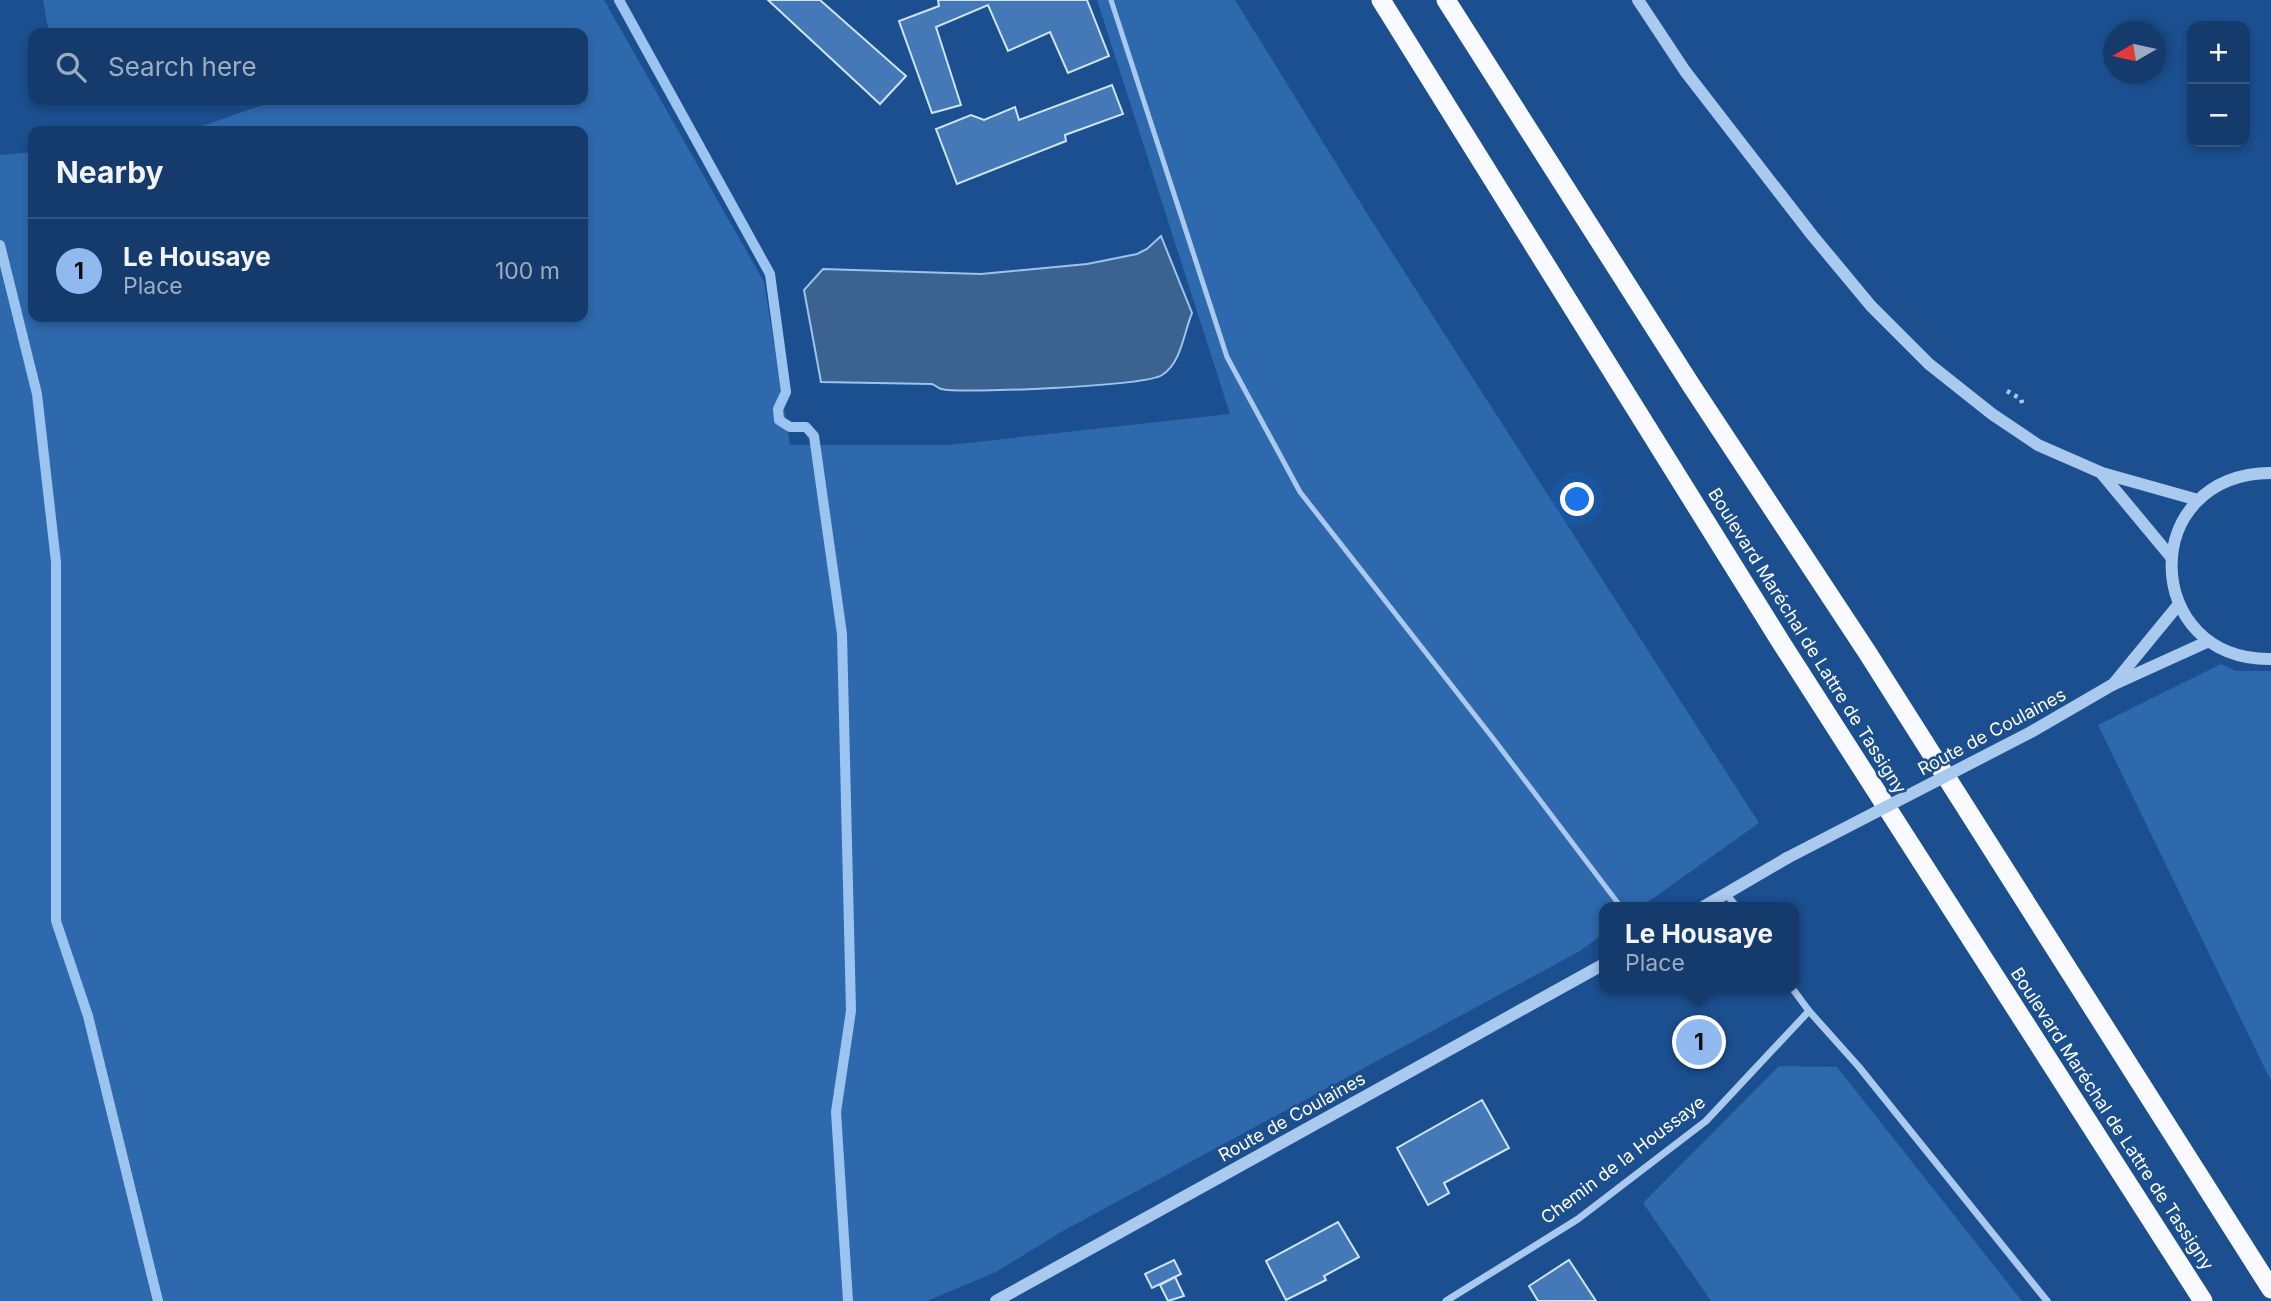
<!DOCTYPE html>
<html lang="en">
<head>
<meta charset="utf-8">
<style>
  :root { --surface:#143b6b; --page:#1d4271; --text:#f1f3f6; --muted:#9dadc1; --line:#33557e; --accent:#90b9f0 }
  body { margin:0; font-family:Inter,sans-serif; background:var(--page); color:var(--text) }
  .controls { position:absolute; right:21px; top:21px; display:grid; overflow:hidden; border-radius:14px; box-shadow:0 4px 10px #0003 }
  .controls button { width:63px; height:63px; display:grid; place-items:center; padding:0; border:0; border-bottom:2px solid var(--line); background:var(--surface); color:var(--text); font:35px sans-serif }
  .compass { position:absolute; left:2103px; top:21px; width:63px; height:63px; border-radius:50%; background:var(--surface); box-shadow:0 4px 10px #0003; rotate:261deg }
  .you { position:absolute; left:1578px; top:500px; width:24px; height:24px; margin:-18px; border:5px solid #fff; border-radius:50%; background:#1a73e8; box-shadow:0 0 0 10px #1a73e833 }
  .badge { display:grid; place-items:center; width:46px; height:46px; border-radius:50%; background:var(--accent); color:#111; font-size:23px; font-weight:700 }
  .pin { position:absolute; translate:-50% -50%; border:4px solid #fff; box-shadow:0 2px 7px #0006 }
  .popup { position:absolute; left:1599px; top:902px; width:200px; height:91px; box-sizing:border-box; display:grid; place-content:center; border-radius:14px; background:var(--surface); filter:drop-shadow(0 2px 5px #0005); font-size:23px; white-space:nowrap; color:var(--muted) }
  .popup b { font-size:26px; color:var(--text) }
  .popup::after { content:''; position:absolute; left:50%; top:100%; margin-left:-14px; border:14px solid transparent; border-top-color:var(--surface) }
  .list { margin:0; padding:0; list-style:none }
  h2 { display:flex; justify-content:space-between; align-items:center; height:91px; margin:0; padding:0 28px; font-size:30px }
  h2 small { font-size:23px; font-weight:400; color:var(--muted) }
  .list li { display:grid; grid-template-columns:46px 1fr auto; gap:21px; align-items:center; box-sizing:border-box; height:105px; padding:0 28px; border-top:2px solid var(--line) }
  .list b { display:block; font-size:26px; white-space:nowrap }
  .list p { margin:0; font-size:23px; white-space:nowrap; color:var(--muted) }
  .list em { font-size:23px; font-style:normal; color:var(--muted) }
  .icon { flex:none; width:38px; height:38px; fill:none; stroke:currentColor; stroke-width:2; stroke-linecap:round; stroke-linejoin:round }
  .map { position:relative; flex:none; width:2271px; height:1301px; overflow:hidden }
  .search { position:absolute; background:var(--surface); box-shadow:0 4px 10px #0003; left:28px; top:28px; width:560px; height:77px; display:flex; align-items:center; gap:18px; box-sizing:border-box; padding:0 24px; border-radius:14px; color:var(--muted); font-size:26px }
  .panel { position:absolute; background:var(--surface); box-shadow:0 4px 10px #0003; left:28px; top:126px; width:560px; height:196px; border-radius:14px }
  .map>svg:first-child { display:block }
  .green { fill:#2e69ad }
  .water { fill:#3c6290; stroke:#9cc4f0; stroke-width:2 }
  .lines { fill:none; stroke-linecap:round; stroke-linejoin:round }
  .stream { stroke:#9cc4f0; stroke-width:10 }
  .building { fill:#4478b7; stroke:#cfe3fa; stroke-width:2 }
  .path { stroke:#a9c9ee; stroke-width:4.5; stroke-dasharray:3.5 5; stroke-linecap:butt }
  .service { stroke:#a9c9ee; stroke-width:5 }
  .minor { stroke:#a9c9ee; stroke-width:7 }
  .tertiary { stroke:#a9c9ee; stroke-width:12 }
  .trunk { stroke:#f8faff; stroke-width:19 }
  .tertiary-bridge { stroke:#a9c9ee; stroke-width:12 }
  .labels { text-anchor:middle; stroke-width:5; stroke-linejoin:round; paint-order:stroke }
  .street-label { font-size:18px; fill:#fff; stroke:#1b4f8f }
</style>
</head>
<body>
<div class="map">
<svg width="2271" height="1301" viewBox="0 0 2271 1301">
  <rect width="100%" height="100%" fill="#1b4f8f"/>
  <g class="green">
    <polygon points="43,0 604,0 764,282 790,445 949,445 1230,414 1097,0 1235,0 1373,223 1759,823 1641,907 1604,907 1604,933 1580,951 1063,1231 996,1272 927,1301 0,1301 0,155 33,152 33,317 583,317 583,131 188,131 268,103 269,100 583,100 583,33 49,33"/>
    <polygon points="2221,664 2236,671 2271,671 2271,1081 2098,725"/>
    <polygon points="1779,1066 1837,1067 2022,1301 1711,1301 1643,1203"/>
  </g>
  <path class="water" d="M1161,236L1192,313C1184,332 1181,364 1162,375C1146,386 962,394 941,389C938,388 935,385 932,384L821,382L804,290L823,269L981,274L1087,264L1137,254L1147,249Z"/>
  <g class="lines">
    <g class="stream">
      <polyline points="619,0 770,274 786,392 778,409 779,420 790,427 806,427 814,436 842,634 851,1011 836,1112 848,1301"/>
      <polyline points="0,245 37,394 56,562 56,921 88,1016 158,1301"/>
    </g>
  </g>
  <g class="building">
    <polygon points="768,0 820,0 906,76 880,104"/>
    <polygon points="938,0 1087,0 1109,56 1068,73 1050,32 1008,51 988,5 936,27 961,105 932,113 899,21 939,6"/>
    <polygon points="1112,85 1123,114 1065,135 1066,141 957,184 936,129 971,115 984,120 1015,107 1019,120"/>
    <polygon points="1698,1025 1715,1045 1697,1058 1683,1038"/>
    <polygon points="1482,1100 1509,1148 1444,1183 1449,1193 1428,1205 1397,1148"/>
    <polygon points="1338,1222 1359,1257 1324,1276 1326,1280 1286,1300 1266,1261"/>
    <polygon points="1174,1260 1181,1274 1152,1288 1145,1274"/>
    <polygon points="1569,1260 1596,1301 1538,1301 1529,1286"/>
    <polygon points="1175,1277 1184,1296 1168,1301 1160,1285"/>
  </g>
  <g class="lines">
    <polyline class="path" points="2007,391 2021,399 2023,406"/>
    <polyline class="service" points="1111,0 1227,357 1300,492 1492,737 1621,907"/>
    <g class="minor">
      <polyline points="1726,894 1737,907"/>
      <polyline points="1809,1011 1859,1067 2047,1301"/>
      <polyline points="1446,1301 1578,1219 1706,1121 1809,1011 1792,988"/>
    </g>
    <g class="tertiary">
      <polyline points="1638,0 1685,71 1812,235 1871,306 1929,364 1992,414 2038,445 2102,473 2198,500"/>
      <path d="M2271,473C2136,474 2141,661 2271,659"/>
      <polyline points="2102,474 2171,557"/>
      <polyline points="2115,682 2179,604"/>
      <polyline points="2112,685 2209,641"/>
      <polyline points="1703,907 1787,858"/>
      <polyline points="996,1301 1604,964"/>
    </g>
    <g class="trunk">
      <polyline points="1381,0 1782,644 2203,1301"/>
      <polyline points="1446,0 1691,385 1867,652 2271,1289"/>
    </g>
    <polyline class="tertiary-bridge" points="1787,858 2031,732 2112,685"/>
  </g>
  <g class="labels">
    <g class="street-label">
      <text transform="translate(1807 641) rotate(58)" y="6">Boulevard Maréchal de Lattre de Tassigny</text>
      <text transform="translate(1992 732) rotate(-28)" y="6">Route de Coulaines</text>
      <text transform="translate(1292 1117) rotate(-29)" y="6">Route de Coulaines</text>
      <text transform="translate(2112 1119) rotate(57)" y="6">Boulevard Maréchal de Lattre de Tassigny</text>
      <text transform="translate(1623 1160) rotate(-37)" y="6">Chemin de la Houssaye</text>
    </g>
  </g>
</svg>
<div class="controls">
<button>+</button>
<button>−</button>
</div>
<svg class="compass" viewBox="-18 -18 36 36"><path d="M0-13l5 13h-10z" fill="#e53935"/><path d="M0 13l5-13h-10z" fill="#9dadc1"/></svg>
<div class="you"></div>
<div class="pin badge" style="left:1699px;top:1042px">1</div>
<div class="popup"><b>Le Housaye</b>Place</div>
<div class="search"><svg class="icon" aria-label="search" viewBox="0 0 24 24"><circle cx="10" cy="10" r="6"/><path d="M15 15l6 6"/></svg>Search here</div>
<section class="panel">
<h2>Nearby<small></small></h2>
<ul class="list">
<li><span class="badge">1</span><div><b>Le Housaye</b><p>Place</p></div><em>100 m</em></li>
</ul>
</section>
</div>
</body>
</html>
